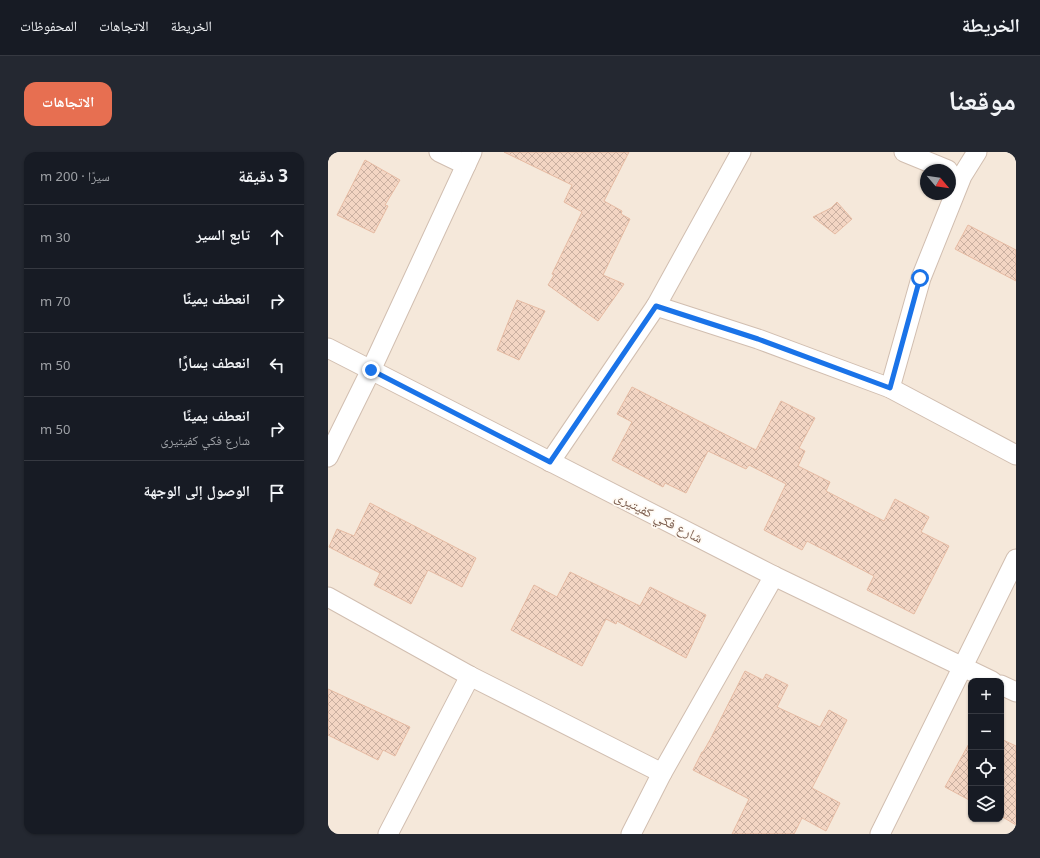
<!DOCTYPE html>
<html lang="ar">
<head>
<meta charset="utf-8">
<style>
  :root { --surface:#171b24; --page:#242831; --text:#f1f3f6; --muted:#9ea1a6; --line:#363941; --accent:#e76f51 }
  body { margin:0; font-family:"Noto Sans","Noto Naskh Arabic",sans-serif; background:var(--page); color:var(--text); direction:rtl }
  .controls { position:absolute; right:12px; bottom:12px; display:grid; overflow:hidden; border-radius:8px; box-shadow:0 1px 3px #0004 }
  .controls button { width:36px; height:36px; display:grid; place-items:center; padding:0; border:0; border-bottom:1px solid var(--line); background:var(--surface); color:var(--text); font:20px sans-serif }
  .compass { position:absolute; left:592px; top:12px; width:36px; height:36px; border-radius:50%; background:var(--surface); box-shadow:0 1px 3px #0004; rotate:119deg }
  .stop { position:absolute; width:12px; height:12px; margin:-9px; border:3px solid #1a73e8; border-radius:50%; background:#fff }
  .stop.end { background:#1a73e8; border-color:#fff; box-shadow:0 1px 4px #0008 }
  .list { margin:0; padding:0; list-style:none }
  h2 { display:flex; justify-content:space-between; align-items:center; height:52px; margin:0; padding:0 16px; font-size:17px }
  h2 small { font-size:13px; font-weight:400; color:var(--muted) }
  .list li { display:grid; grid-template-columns:26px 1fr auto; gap:12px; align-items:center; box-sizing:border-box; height:64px; padding:0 16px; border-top:1px solid var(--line) }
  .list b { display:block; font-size:15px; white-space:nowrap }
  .list p { margin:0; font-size:13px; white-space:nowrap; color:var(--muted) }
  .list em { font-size:13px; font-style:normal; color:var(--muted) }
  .icon { flex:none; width:22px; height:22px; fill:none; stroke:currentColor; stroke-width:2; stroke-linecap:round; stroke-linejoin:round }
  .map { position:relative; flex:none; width:688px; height:682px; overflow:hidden; direction:ltr; border-radius:12px }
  header { display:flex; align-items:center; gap:24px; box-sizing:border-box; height:56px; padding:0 20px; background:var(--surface); border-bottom:1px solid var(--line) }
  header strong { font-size:19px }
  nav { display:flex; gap:22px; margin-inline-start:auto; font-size:14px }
  .intro { display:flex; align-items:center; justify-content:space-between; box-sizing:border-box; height:96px; padding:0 24px }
  h1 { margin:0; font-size:28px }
  .button { padding:10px 18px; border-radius:12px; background:var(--accent); color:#fff; font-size:14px; font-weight:700 }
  main { display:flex; gap:24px; padding:0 24px }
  aside { flex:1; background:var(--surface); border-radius:12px; box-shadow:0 1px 3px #0004 }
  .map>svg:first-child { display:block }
  .residential { fill:#f5e8da; fill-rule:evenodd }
  .building { fill:url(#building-cross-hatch); stroke:#e6bba3 }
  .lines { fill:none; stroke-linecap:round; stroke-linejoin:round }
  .street-casing { stroke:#d1beb0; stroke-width:21 }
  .street { stroke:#fff; stroke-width:19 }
  .route { stroke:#1a73e8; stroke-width:5 }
  .labels { text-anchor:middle; stroke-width:3.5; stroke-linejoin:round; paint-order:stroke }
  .street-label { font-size:14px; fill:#7a5c4d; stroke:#fffaf3 }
</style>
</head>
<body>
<header>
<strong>الخريطة</strong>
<nav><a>الخريطة</a><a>الاتجاهات</a><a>المحفوظات</a></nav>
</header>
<div class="intro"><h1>موقعنا</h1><a class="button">الاتجاهات</a></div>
<main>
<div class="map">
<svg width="688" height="682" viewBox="0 0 688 682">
  <defs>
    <pattern id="building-cross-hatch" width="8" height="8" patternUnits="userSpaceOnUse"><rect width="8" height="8" fill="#f3d5c3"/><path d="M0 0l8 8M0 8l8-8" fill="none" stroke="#cab0a1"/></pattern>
  </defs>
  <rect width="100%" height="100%" fill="#fdf6ec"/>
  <path class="residential" d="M0,0H688V682H0ZM598,18H622V42H598ZM643,529H673V667H643Z"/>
  <g class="building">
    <polygon points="176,0 301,0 276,49 294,59 293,62 302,67 275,123 296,132 270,169 220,133 226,123 224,122 254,60 236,50 244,33"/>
    <polygon points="37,8 72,28 57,53 60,54 46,81 9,63"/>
    <polygon points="509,50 524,67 507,82 485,65 503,56"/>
    <polygon points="640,73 688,98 688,129 627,97"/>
    <polygon points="189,148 217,159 191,208 169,198"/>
    <polygon points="304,235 428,298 453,249 487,266 471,296 477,299 470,314 502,330 498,339 556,369 567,347 601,365 593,380 621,394 586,462 539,438 546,424 479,389 474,398 436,378 458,332 421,313 418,317 380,299 358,341 337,331 335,335 284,308 304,270 289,262"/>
    <polygon points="42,351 148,406 134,435 100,418 83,452 46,433 52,421 1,395 9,377 26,384"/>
    <polygon points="242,420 312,454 322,435 378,463 358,506 289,469 288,472 278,467 254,514 183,478 206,433 229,445"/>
    <polygon points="417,519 435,528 438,522 460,533 449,555 492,575 501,558 519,568 484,636 512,651 498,679 474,666 466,682 404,682 421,647 365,618 374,600 375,600 383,586"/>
    <polygon points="0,537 82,575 67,604 55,598 50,608 0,583"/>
    <polygon points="673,587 688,594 688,673 673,664"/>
    <polygon points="643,588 643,649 617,635"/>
  </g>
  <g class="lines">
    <defs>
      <g id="street">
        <polyline points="111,0 138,13"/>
        <polyline points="576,0 620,18"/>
        <polyline points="328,154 413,0"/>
        <polyline points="0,196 446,424 664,529"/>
        <polyline points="562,236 593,126 634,24 649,0"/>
        <polyline points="0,305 43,218 144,0"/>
        <polyline points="222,310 328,154 430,187 562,236 688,303"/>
        <polyline points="0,445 142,524 334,621"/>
        <polyline points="673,533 688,540"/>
        <polyline points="60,682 142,524"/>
        <polyline points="303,682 334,621 446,424"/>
        <polyline points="552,682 688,407"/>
      </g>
    </defs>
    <use href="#street" class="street-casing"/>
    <use href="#street" class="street"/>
  </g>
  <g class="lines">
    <polyline class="route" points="43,218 222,310 328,154 430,187 562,236 592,126"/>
  </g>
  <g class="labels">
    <g class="street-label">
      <text transform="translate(331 365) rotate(27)" y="5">شارع فكي كفيتيرى</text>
    </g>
  </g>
</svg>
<div class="controls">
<button>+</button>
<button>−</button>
<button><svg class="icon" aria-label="locate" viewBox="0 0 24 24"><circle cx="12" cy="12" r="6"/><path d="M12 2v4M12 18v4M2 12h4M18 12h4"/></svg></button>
<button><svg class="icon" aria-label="layers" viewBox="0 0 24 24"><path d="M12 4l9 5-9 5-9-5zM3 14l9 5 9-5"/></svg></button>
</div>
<svg class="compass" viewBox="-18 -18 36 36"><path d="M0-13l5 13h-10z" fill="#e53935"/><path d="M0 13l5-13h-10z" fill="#9ea1a6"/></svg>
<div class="stop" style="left:592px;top:126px"></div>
<div class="stop end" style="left:43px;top:218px"></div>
</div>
<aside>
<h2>3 دقيقة<small>سيرًا · 200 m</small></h2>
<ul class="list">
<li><svg class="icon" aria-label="ahead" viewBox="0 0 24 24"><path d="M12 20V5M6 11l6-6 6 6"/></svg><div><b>تابع السير</b></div><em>30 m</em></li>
<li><svg class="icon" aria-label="right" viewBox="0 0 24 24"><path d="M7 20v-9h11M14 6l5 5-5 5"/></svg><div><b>انعطف يمينًا</b></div><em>70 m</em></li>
<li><svg class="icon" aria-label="left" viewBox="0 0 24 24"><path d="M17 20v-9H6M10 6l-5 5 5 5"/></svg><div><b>انعطف يسارًا</b></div><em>50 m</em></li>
<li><svg class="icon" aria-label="right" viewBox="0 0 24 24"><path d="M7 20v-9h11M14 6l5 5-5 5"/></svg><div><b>انعطف يمينًا</b><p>شارع فكي كفيتيرى</p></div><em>50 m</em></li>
<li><svg class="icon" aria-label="arrive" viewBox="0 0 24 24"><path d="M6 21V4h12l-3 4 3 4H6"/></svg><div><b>الوصول إلى الوجهة</b></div></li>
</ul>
</aside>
</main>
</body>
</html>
